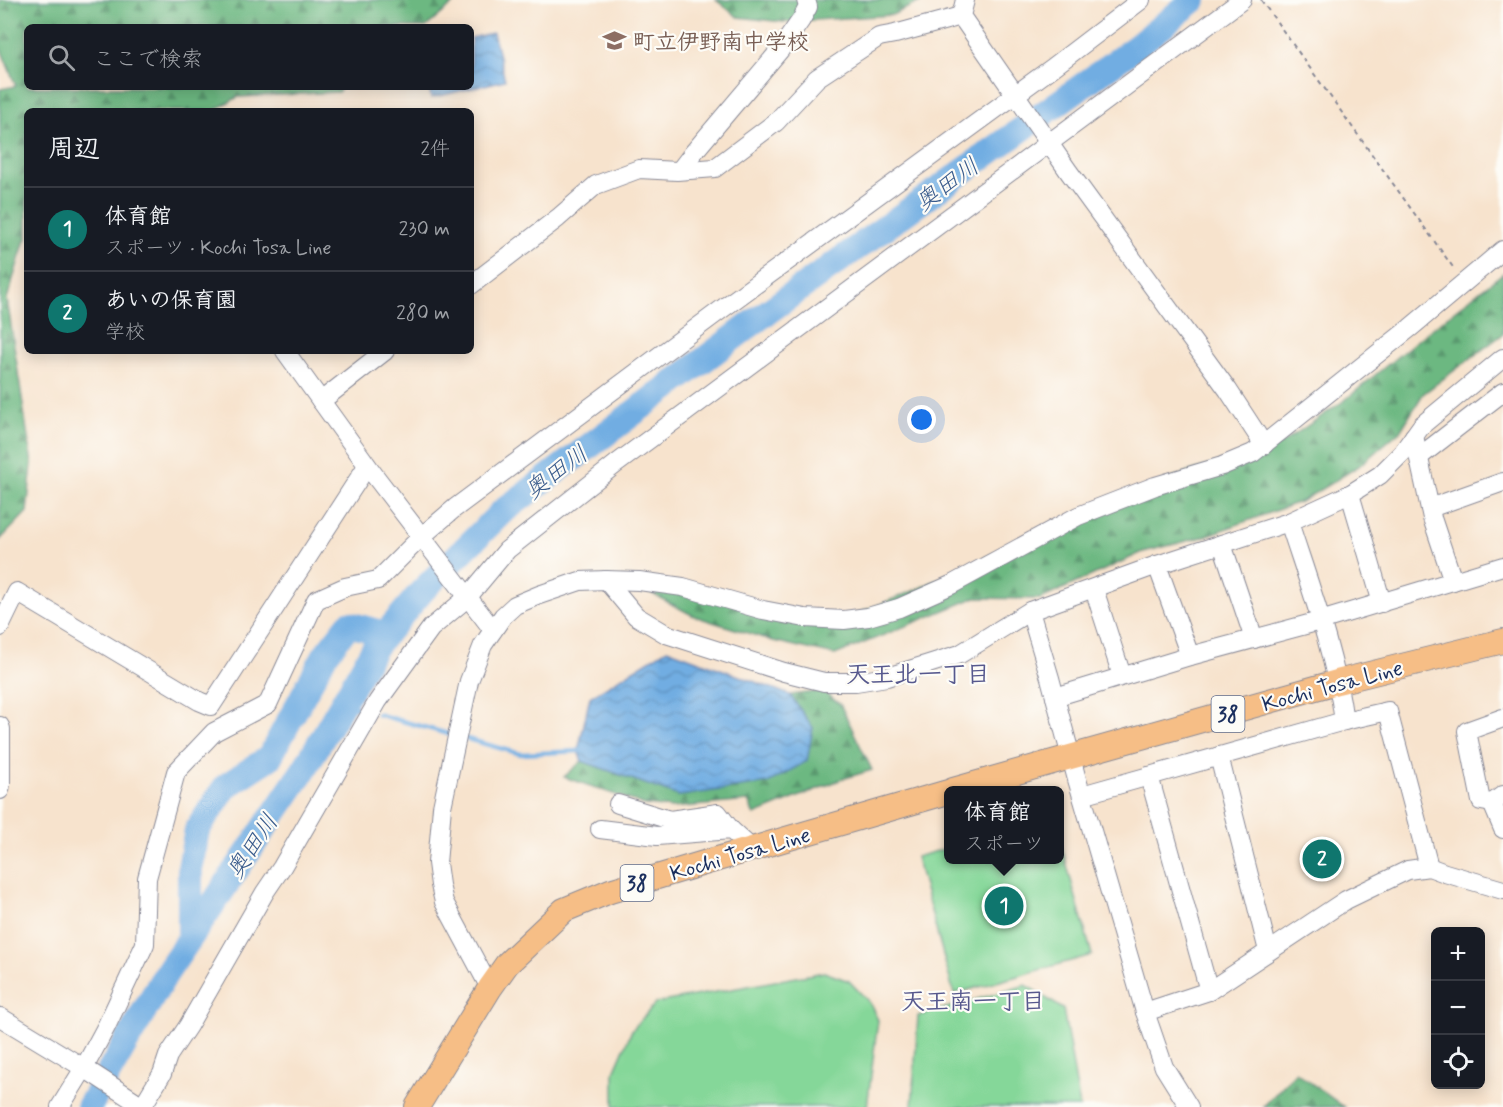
<!DOCTYPE html>
<html lang="ja">
<head>
<meta charset="utf-8">
<style>
  :root { --surface:#171b24; --page:#242831; --text:#f1f3f6; --muted:#9ea1a6; --line:#363941; --accent:#0f766e }
  body { margin:0; font-family:Mynerve,"Klee One",sans-serif; background:var(--page); color:var(--text) }
  .controls { position:absolute; right:18px; bottom:18px; display:grid; overflow:hidden; border-radius:9px; box-shadow:0 3px 15px #0003 }
  .controls button { width:54px; height:54px; display:grid; place-items:center; padding:0; border:0; border-bottom:2px solid var(--line); background:var(--surface); color:var(--text); font:30px sans-serif }
  .you { position:absolute; left:922px; top:420px; width:21px; height:21px; margin:-15px; border:4px solid #fff; border-radius:50%; background:#1a73e8; box-shadow:0 0 0 9px #1a73e833 }
  .badge { display:grid; place-items:center; width:39px; height:39px; border-radius:50%; background:var(--accent); color:#fff; font-size:20px; font-weight:700 }
  .pin { position:absolute; translate:-50% -50%; border:3px solid #fff; box-shadow:0 2px 6px #0006 }
  .popup { position:absolute; left:944px; top:786px; width:120px; height:78px; box-sizing:border-box; display:grid; place-content:center; border-radius:9px; background:var(--surface); filter:drop-shadow(0 2px 4px #0005); font-size:20px; white-space:nowrap; color:var(--muted) }
  .popup b { font-size:22px; color:var(--text) }
  .popup::after { content:''; position:absolute; left:50%; top:100%; margin-left:-12px; border:12px solid transparent; border-top-color:var(--surface) }
  .list { margin:0; padding:0; list-style:none }
  h2 { display:flex; justify-content:space-between; align-items:center; height:78px; margin:0; padding:0 24px; font-size:26px }
  h2 small { font-size:20px; font-weight:400; color:var(--muted) }
  .list li { display:grid; grid-template-columns:39px 1fr auto; gap:18px; align-items:center; box-sizing:border-box; height:84px; padding:0 24px; border-top:2px solid var(--line) }
  .list b { display:block; font-size:22px; white-space:nowrap }
  .list p { margin:0; font-size:20px; white-space:nowrap; color:var(--muted) }
  .list em { font-size:20px; font-style:normal; color:var(--muted) }
  .icon { flex:none; width:33px; height:33px; fill:none; stroke:currentColor; stroke-width:2; stroke-linecap:round; stroke-linejoin:round }
  .map { position:relative; flex:none; width:1503px; height:1107px; overflow:hidden }
  .search { position:absolute; background:var(--surface); box-shadow:0 3px 15px #0003; left:24px; top:24px; width:450px; height:66px; display:flex; align-items:center; gap:15px; box-sizing:border-box; padding:0 21px; border-radius:9px; color:var(--muted); font-size:22px }
  .panel { position:absolute; background:var(--surface); box-shadow:0 3px 15px #0003; left:24px; top:108px; width:450px; height:246px; border-radius:9px }
  .map>svg:first-child { display:block }
  .forest { fill:url(#forest-firs); stroke:#447470; stroke-width:1.5 }
  .garden { fill:#85d799; stroke:#50837c; stroke-width:1.5 }
  .water { fill:url(#water-waves); stroke:#466ea0; stroke-width:1.5 }
  .lines { fill:none; stroke-linecap:round; stroke-linejoin:round }
  .stream { stroke:#71ade2; stroke-width:4.5 }
  .river { stroke:#71ade2; stroke-width:26 }
  .minor-casing { stroke:#898996; stroke-width:20 }
  .major-casing { stroke:#898996; stroke-width:26 }
  .path { stroke:#898996; stroke-width:2; stroke-dasharray:4.5 4.5; stroke-linecap:butt }
  .minor { stroke:#fff; stroke-width:18 }
  .major { stroke:#f6be86; stroke-width:24 }
  .labels { text-anchor:middle; stroke-width:4.5; stroke-linejoin:round; paint-order:stroke }
  .shield { fill:#fdfcf7; stroke:#5f6c8c; stroke-width:1.5 }
  .shield-label { font-size:21px; font-weight:bold; fill:#1b2f5e }
  .education-label { font-size:22px; font-weight:bold; fill:#785e54; stroke:#fdfcf7; text-anchor:start }
  .street-label { font-size:22px; fill:#1b2f5e; stroke:#fdfcf7 }
  .water-label { font-size:24px; font-style:italic; fill:#395b8c; stroke:#fdfcf7 }
  .neighbourhood-label { font-size:24px; font-weight:bold; fill:#57598e; stroke:#fdfcf7 }
</style>
</head>
<body>
<div class="map">
<svg width="1503" height="1107" viewBox="0 0 1503 1107">
  <defs>
    <pattern id="forest-firs" width="22" height="20" patternUnits="userSpaceOnUse" patternTransform="scale(1.5)"><rect width="22" height="20" fill="#6cb881"/><path d="M5 1l3.5 6h-7zM16 11l3.5 6h-7z" fill="#58966d"/></pattern>
    <pattern id="water-waves" width="16" height="10" patternUnits="userSpaceOnUse" patternTransform="scale(1.5)"><rect width="16" height="10" fill="#71ade2"/><path d="M0 5q4-4 8 0t8 0" fill="none" stroke="#5c8dba"/></pattern>
  </defs>
  <rect width="100%" height="100%" fill="#fdfcf7"/>
  <filter id="ink" filterUnits="userSpaceOnUse"><feTurbulence type="fractalNoise" baseFrequency=".0167" numOctaves="2"/><feDisplacementMap in="SourceGraphic" scale="12" xChannelSelector="R" yChannelSelector="G"/><feConvolveMatrix kernelMatrix="1 2 1 2 8 2 1 2 1" color-interpolation-filters="sRGB"/></filter>
  <filter id="wash" filterUnits="userSpaceOnUse"><feTurbulence type="fractalNoise" baseFrequency=".008" numOctaves="4" result="noise"/><feDisplacementMap in="SourceGraphic" scale="24" xChannelSelector="R" yChannelSelector="G"/><feGaussianBlur stdDeviation="1.35" result="paint"/><feColorMatrix in="noise" values="0 0 0 0 0 0 0 0 0 0 0 0 0 0 0 0 0 1.4 0 .05"/><feComposite in="paint" operator="in"/></filter>
  <g filter="url(#wash)">
    <rect width="100%" height="100%" fill="#f7e3cd"/>
    <g class="forest">
      <polygon points="0,0 458,0 426,27 27,27 27,87 342,87 338,92 238,97 213,111 27,111 27,239 25,240 7,299 32,464 27,512 0,540 0,89 16,86 0,47"/>
      <polygon points="716,0 924,0 892,15 783,22 738,17"/>
      <polygon points="1503,273 1503,334 1423,394 1401,430 1359,466 1302,501 1203,537 1143,552 1041,599 974,598 835,655 773,641 694,616 621,577 834,623 913,591 1068,520 1191,471 1279,445 1345,400 1426,333"/>
      <polygon points="822,691 840,704 872,770 842,779 754,815 748,801 672,808 645,805 564,777 582,761 679,796 813,728 790,695"/>
      <polygon points="1296,1072 1344,1107 1263,1107"/>
    </g>
    <g class="garden">
      <polygon points="1060,841 1092,955 954,994 916,857 948,848 948,860 1060,860"/>
      <polygon points="824,972 849,981 869,1002 878,1020 867,1107 614,1107 614,1072 632,1030 656,1003"/>
      <polygon points="1026,985 1063,1009 1080,1107 912,1107 918,1016"/>
    </g>
    <g class="water">
      <polygon points="493,33 505,80 431,98 429,87 471,87 471,38"/>
      <polygon points="667,649 790,695 813,728 807,761 768,783 679,796 582,761 578,751 590,697"/>
    </g>
    <g class="lines">
      <g class="stream">
        <polyline points="342,704 368,711"/>
        <polyline points="377,714 452,735"/>
        <polyline points="460,737 521,754 578,751"/>
      </g>
      <g class="river">
        <polyline points="190,937 190,868 197,830 226,786 269,758 325,655 349,624 385,634"/>
        <polyline points="89,1107 165,975 305,768 376,645 423,590 502,512 762,316 1136,47 1194,0"/>
      </g>
    </g>
  </g>
  <g filter="url(#ink)">
    <g class="lines">
      <defs>
        <g id="minor">
          <polyline points="965,0 961,16 1069,172 1228,390 1264,445"/>
          <polyline points="680,170 693,153 780,50 801,20 808,7 806,0"/>
          <polyline points="471,285 558,218 596,185 639,169 677,171 715,168 776,122 817,78 879,37 895,34 961,16"/>
          <polyline points="285,351 375,476 493,630"/>
          <polyline points="321,401 385,351"/>
          <polyline points="1414,436 1432,518 1453,581"/>
          <polyline points="1419,457 1503,392"/>
          <polyline points="1350,494 1382,603"/>
          <polyline points="1430,508 1503,482"/>
          <path d="M1289,522C1310,587 1335,653 1344,721"/>
          <polyline points="1222,544 1254,639"/>
          <polyline points="1157,565 1190,656"/>
          <polyline points="606,580 636,616 666,634 784,672 824,682 856,682 887,677 960,654 1030,611 1157,565 1289,522 1350,494 1380,475 1402,453 1422,425 1503,358"/>
          <polyline points="1094,589 1122,676"/>
          <polyline points="1030,611 1050,678 1076,776 1145,1012 1164,1067 1189,1107"/>
          <polyline points="0,627 17,592 199,701 211,706 367,466"/>
          <polyline points="1055,697 1190,656 1320,621 1503,566"/>
          <polyline points="0,726 1,729 1,784 0,790"/>
          <polyline points="1219,756 1268,951"/>
          <polyline points="1149,776 1209,991"/>
          <polyline points="1082,795 1344,721 1388,711 1429,867"/>
          <polyline points="1503,795 1492,803 1503,829"/>
          <polyline points="1492,803 1481,801 1467,731 1503,718"/>
          <polyline points="618,804 670,820 718,813 731,830"/>
          <polyline points="600,829 657,836 731,830 752,849"/>
          <polyline points="490,988 444,902 440,885 437,863 442,807 469,681 483,645 503,616 515,605 539,595 580,581 606,580 639,581 683,587 763,610 805,618 844,620 868,617 899,608 951,585 1078,516 1155,486 1222,466 1253,453 1410,328 1503,250"/>
          <polyline points="1145,1012 1209,991 1346,900 1408,870 1429,867 1445,873 1503,890"/>
          <polyline points="0,1017 84,1068 144,1107"/>
          <polyline points="60,1107 84,1068 106,1027 145,944 147,878 176,772 214,732 268,704 316,600 345,587 378,580 421,537 455,508 722,309 1052,68 1141,0"/>
          <polyline points="142,1107 162,1074 168,1056 188,1026 265,892 282,867 378,701 431,628 467,598 507,550 616,464 1242,0"/>
        </g>
        <g id="major">
          <polyline points="953,790 1337,682 1503,641"/>
          <polyline points="417,1107 490,988 507,964 564,910 610,891 714,860 948,792"/>
        </g>
      </defs>
      <use href="#minor" class="minor-casing"/>
      <use href="#major" class="major-casing"/>
      <polyline class="path" points="1261,0 1455,270"/>
      <use href="#minor" class="minor"/>
      <use href="#major" class="major"/>
    </g>
  </g>
  <defs>
    <symbol id="school-bare" viewBox="-9 -9 18 18"><path d="M0-5L7-2L0 1L-7-2ZM-4 1L0 2.5L4 1V4Q0 6-4 4Z" fill="#8d6e63" stroke="#fdfcf7" stroke-width="2.5" paint-order="stroke"/></symbol>
  </defs>
  <g fill-rule="evenodd">
    <use href="#school-bare" x="598" y="24" width="33" height="33"/>
  </g>
  <g class="labels">
    <g class="shield">
      <rect x="1211.5" y="696" width="33" height="36" rx="4.5"/>
      <rect x="620.5" y="865" width="33" height="36" rx="4.5"/>
    </g>
    <g class="shield-label">
      <text x="1228" y="721">38</text>
      <text x="637" y="890">38</text>
    </g>
    <g class="education-label">
      <text x="633" y="49">町立伊野南中学校</text>
    </g>
    <g class="street-label">
      <text transform="translate(1332 685) rotate(-15)" y="8">Kochi Tosa Line</text>
      <text transform="translate(740 853) rotate(-16)" y="8">Kochi Tosa Line</text>
    </g>
    <g class="water-label">
      <text transform="translate(947 184) rotate(-36)" y="8">奥田川</text>
      <text transform="translate(556 472) rotate(-37)" y="8">奥田川</text>
      <text transform="translate(252 846) rotate(-56)" y="8">奥田川</text>
    </g>
    <g class="neighbourhood-label">
      <text x="918" y="682">天王北一丁目</text>
      <text x="973" y="1009">天王南一丁目</text>
    </g>
  </g>
</svg>
<div class="controls">
<button>+</button>
<button>−</button>
<button><svg class="icon" aria-label="locate" viewBox="0 0 24 24"><circle cx="12" cy="12" r="6"/><path d="M12 2v4M12 18v4M2 12h4M18 12h4"/></svg></button>
</div>
<div class="you"></div>
<div class="pin badge" style="left:1004px;top:906px">1</div>
<div class="popup"><b>体育館</b>スポーツ</div>
<div class="pin badge" style="left:1322px;top:859px">2</div>
<div class="search"><svg class="icon" aria-label="search" viewBox="0 0 24 24"><circle cx="10" cy="10" r="6"/><path d="M15 15l6 6"/></svg>ここで検索</div>
<section class="panel">
<h2>周辺<small>2件</small></h2>
<ul class="list">
<li><span class="badge">1</span><div><b>体育館</b><p>スポーツ · Kochi Tosa Line</p></div><em>230 m</em></li>
<li><span class="badge">2</span><div><b>あいの保育園</b><p>学校</p></div><em>280 m</em></li>
</ul>
</section>
</div>
</body>
</html>
